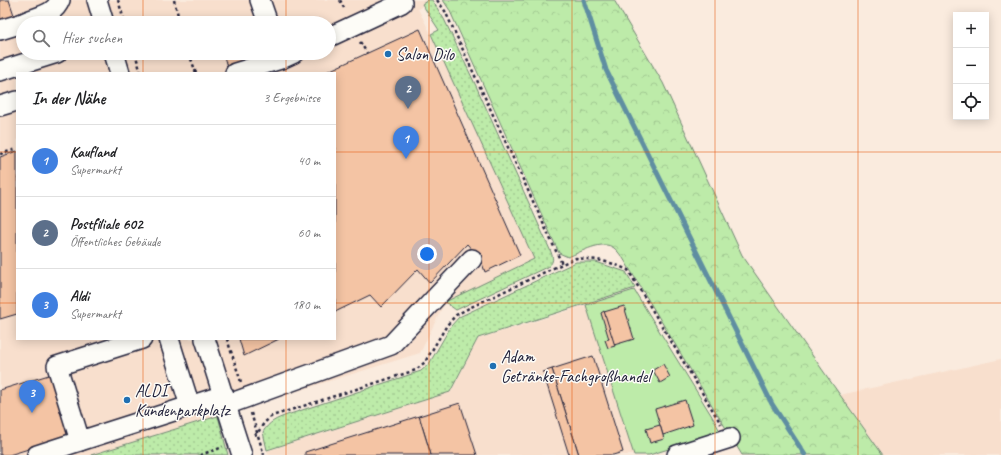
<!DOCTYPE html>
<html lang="de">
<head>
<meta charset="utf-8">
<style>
  :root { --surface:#fff; --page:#f2f2f2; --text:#202124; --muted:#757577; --line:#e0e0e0; --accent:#1f6fb2 }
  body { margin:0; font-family:Caveat,sans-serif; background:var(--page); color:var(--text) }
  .controls { position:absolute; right:12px; top:12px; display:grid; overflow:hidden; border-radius:0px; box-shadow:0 2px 10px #0003 }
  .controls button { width:36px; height:36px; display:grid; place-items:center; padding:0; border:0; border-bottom:1px solid var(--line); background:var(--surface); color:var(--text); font:20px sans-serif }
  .you { position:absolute; left:427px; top:254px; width:14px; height:14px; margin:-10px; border:3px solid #fff; border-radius:50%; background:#1a73e8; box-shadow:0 0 0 6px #1a73e833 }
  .badge { display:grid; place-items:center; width:26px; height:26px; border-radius:50%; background:var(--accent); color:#fff; font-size:13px; font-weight:700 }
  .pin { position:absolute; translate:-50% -33px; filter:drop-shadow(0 1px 2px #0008) }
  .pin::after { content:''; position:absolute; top:21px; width:14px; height:12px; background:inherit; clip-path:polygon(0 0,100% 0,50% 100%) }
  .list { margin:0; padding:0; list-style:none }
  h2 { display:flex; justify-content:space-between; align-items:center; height:52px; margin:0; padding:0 16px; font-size:17px }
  h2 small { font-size:13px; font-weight:400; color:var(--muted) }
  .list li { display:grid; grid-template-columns:26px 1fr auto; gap:12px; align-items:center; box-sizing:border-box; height:72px; padding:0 16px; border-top:1px solid var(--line) }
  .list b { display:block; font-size:15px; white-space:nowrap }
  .list p { margin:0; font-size:13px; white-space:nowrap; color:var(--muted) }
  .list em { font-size:13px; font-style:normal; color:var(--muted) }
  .icon { flex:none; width:22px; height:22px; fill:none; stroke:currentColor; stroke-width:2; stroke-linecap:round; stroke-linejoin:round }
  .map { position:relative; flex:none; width:1001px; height:455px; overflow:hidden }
  .search { position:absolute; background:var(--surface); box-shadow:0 2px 10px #0003; left:16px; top:16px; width:320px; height:44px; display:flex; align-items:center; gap:10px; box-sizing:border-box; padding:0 14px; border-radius:22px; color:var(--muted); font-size:15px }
  .panel { position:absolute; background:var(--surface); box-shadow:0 2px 10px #0003; left:16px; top:72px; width:320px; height:268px; border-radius:0px }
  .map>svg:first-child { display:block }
  .built { fill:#f8dfcd; fill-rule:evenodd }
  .grass { fill:url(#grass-dots); stroke:#708672 }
  .forest { fill:url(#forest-crowns); stroke:#708672 }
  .green { fill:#bdeba9; stroke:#708672 }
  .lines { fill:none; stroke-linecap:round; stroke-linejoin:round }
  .stream { stroke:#5f8ea1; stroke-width:5 }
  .building { fill:#f4c4a4; stroke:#22223b }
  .minor-casing { stroke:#22223b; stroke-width:22 }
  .path { stroke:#22223b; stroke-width:2.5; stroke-dasharray:3 3; stroke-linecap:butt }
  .minor { stroke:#fdfcf7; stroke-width:19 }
  .grid { fill:none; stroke:#e8590c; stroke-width:1; stroke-opacity:0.55 }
  .poi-dot { fill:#1f6fb2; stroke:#fdfcf7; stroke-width:1.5 }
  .labels { text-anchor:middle; stroke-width:3; stroke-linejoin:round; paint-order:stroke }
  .poi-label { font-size:17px; fill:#22223b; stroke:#fdfcf7; text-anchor:start }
</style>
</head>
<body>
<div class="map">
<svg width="1001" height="455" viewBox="0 0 1001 455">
  <defs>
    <pattern id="grass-dots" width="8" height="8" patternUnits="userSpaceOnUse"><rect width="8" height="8" fill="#bdeba9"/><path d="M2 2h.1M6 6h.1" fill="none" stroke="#a2c992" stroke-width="1.8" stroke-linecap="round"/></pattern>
    <pattern id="forest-crowns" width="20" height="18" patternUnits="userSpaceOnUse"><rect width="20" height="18" fill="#bdeba9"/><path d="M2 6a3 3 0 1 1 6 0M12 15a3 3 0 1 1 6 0" fill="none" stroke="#a2c992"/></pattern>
  </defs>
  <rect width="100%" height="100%" fill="#faebde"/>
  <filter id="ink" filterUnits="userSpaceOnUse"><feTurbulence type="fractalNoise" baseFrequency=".025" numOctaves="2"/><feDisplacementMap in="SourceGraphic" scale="8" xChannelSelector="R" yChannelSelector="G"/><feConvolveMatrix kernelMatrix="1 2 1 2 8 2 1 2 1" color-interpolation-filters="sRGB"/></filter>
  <g filter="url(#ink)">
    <g class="built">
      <path d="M0,0H429L430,1L418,9L431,34L534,259L445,302L420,353L91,455H0ZM23,23H329V53H23ZM17,73H335V339H17Z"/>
      <polygon points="586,305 634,455 269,455 267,451 451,392 478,339"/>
      <polygon points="1001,359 1001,455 883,455 840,395"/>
    </g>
    <g class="grass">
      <path d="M427,0H432L444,19L477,88L551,252C553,258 554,261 549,266L456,310L445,302L534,259L431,34L439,30L422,4L427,1Z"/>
      <path d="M576,262H596L626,272L635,288L478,338L450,392L267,450L263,432C269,422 276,419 287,415L421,371L429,364L451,326L459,317Z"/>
      <polygon points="218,416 228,455 91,455"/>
    </g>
    <path class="forest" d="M443,0H614L663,83L742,255L840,395L883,455H742L623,258C620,255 618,251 614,248C603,239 581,252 568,257L559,253L449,9Z"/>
    <polygon class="green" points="634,290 713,418 721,433 649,455 634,455 586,305"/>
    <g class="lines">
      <polyline class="stream" points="584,0 606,70 772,404 805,455"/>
    </g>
    <g class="building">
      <polygon points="0,0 9,0 15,18 0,22"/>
      <polygon points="420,29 520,255 485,272 481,260 467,244 430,283 418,269 381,307 370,295 335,312 335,73 324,73"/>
      <polygon points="223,53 243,53 245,60 227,67"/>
      <polygon points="17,151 17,314 0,319 0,157"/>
      <polygon points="624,306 634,339 614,345 604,312"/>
      <polygon points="604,311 615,346 608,348 605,340 609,339 601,313"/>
      <polygon points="239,339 279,339 244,356"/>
      <polygon points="593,356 623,452 613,455 579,455 552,369"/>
      <polygon points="663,364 670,377 660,383 653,370"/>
      <polygon points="552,369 579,455 569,455 543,372"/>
      <polygon points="52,374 71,436 9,455 0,455 0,390"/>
      <polygon points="685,400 693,425 663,435 655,409"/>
      <polygon points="460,403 477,455 431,455 419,416"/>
      <polygon points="419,416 431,455 305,455 305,452"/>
      <polygon points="660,425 664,439 650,443 646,429"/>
    </g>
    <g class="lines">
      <defs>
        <g id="minor">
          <polyline points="97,0 104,23"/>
          <polyline points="260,0 268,23"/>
          <path d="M23,23C36,16 54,16 60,0"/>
          <polyline points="0,30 23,23"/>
          <polyline points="329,37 402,3 400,0"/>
          <polyline points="114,53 120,73"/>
          <polyline points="0,71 57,53"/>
          <polyline points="235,73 281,59 294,53"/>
          <polyline points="0,106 17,101"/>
          <polyline points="142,339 57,366 80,441 224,395"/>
          <polyline points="169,339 190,406"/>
          <path d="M205,339C218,378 229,416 242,455"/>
          <polyline points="226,405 391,345 472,259"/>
          <polyline points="37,455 80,441"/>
          <polyline points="677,455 730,438"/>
        </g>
      </defs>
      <use href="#minor" class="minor-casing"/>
      <g class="path">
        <polyline points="118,0 125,23"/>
        <polyline points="174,0 180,23"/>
        <polyline points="340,0 345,10"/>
        <polyline points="437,0 445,11 562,264"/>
        <polyline points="360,42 367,53"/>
        <polyline points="135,53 141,73"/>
        <polyline points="189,53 196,73"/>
        <polyline points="0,154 17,149"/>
        <polyline points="227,339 241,382"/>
        <polyline points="251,413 264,455"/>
        <polyline points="254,435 257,434 264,423 272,416 416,370 425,362 447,325 456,315 469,308 562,264 576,258 598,260 614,264 628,270 721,424"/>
        <polyline points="200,455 223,447"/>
      </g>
      <use href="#minor" class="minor"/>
    </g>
  </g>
  <path class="grid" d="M143,0V23M286,0V23M429,0V455M572,0V455M715,0V455M858,0V455M143,53V73M286,53V73M0,152H17M335,152H1001M0,303H17M335,303H1001M143,339V455M286,339V455"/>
  <g class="poi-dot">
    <circle cx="388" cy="54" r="4"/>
    <circle cx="493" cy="366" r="4"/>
    <circle cx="127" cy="400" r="4"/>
  </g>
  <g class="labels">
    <g class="poi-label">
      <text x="396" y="60">Salon Dilo</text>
      <text x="501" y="362">Adam<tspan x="501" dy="20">Getränke-Fachgroßhandel</tspan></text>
      <text x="135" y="396">ALDI<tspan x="135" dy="20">Kundenparkplatz</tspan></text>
    </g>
  </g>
</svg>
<div class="controls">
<button>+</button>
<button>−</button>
<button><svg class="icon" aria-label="locate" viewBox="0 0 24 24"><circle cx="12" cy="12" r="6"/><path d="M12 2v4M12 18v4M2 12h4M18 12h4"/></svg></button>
</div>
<div class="you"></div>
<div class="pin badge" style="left:406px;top:159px;background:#3f7fe0">1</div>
<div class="pin badge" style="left:408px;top:109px;background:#5c6f8a">2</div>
<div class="pin badge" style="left:32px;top:413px;background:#3f7fe0">3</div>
<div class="search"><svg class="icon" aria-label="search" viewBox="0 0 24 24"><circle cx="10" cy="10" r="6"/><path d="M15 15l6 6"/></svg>Hier suchen</div>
<section class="panel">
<h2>In der Nähe<small>3 Ergebnisse</small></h2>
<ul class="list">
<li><span class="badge" style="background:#3f7fe0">1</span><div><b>Kaufland</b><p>Supermarkt</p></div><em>40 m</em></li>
<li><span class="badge" style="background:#5c6f8a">2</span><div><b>Postfiliale 602</b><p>Öffentliches Gebäude</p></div><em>60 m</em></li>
<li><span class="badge" style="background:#3f7fe0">3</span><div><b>Aldi</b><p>Supermarkt</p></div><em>180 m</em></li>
</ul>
</section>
</div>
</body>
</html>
